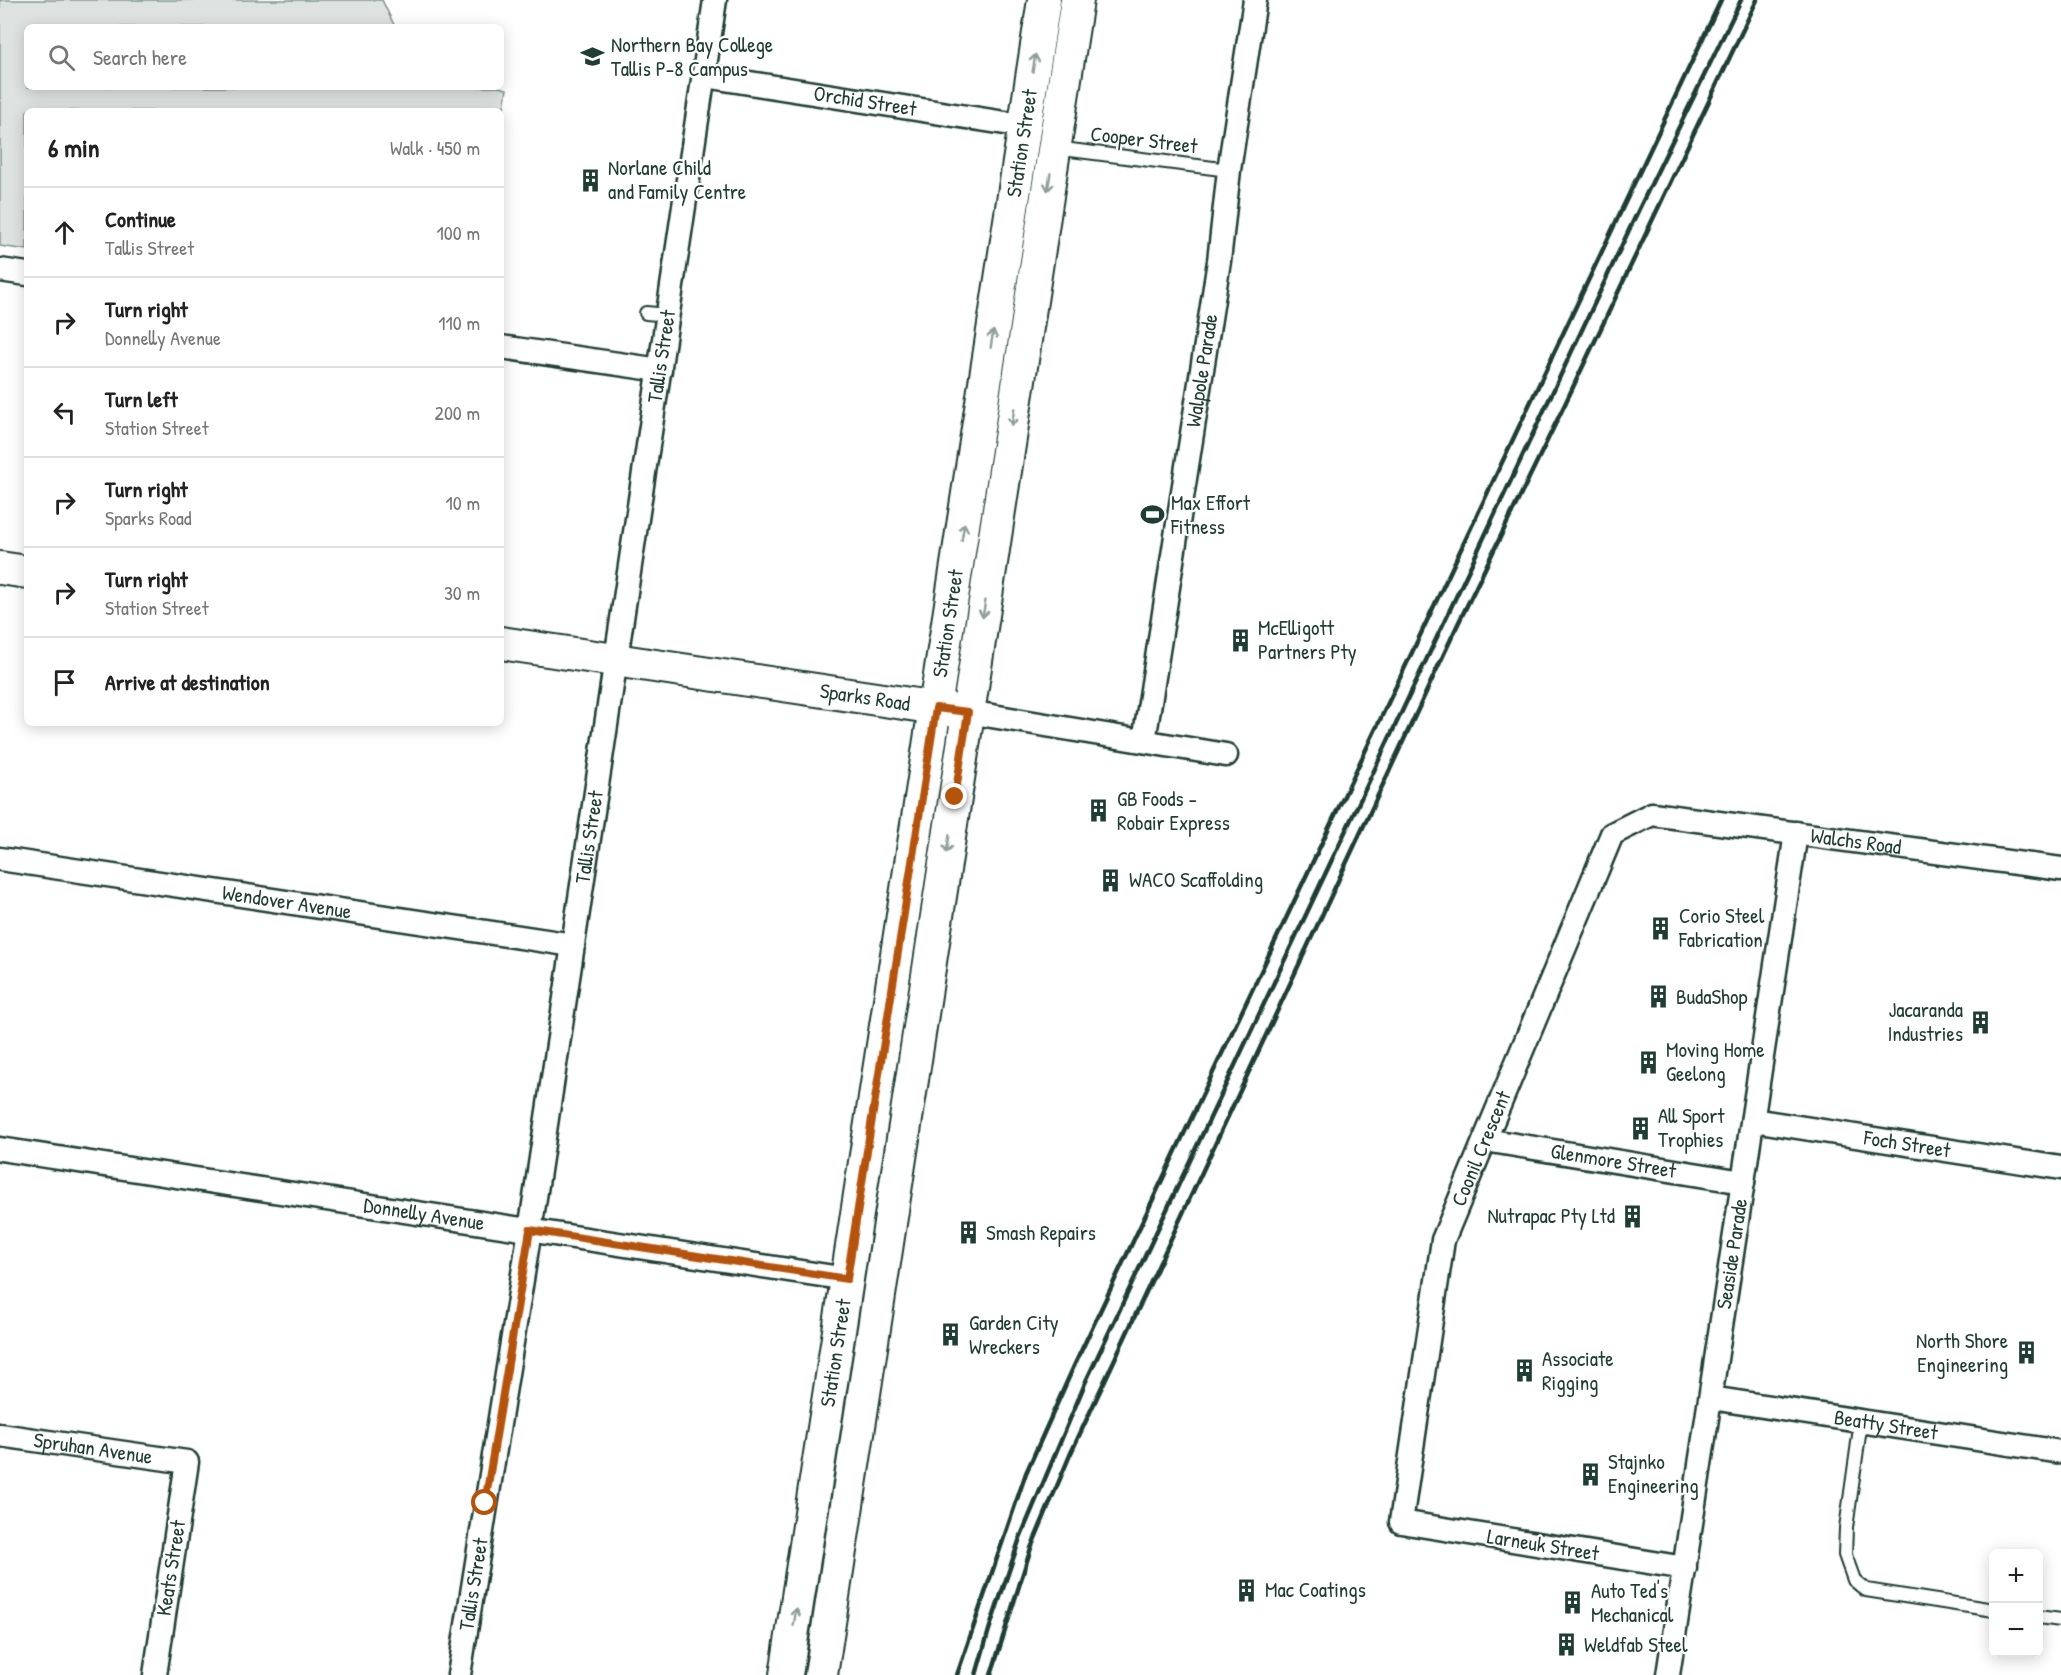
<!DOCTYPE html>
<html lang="en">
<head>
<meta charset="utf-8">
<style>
  :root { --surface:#fff; --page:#f2f2f2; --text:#222; --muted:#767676; --line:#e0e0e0 }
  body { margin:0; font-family:"Patrick Hand",sans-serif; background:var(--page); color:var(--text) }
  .controls { position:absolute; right:18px; bottom:18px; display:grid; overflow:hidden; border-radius:9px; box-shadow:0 3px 15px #0003 }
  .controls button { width:54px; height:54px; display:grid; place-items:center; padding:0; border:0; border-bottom:2px solid var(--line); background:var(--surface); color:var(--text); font:30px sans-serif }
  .stop { position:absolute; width:18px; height:18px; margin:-14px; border:4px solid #b45309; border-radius:50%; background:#fff }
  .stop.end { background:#b45309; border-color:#fff; box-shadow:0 2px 6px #0008 }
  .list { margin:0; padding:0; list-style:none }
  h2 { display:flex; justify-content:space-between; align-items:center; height:78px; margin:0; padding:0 24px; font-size:26px }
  h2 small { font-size:20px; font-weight:400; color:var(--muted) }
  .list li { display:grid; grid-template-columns:39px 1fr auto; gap:18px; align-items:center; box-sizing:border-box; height:90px; padding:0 24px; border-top:2px solid var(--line) }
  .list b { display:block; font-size:22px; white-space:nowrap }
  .list p { margin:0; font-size:20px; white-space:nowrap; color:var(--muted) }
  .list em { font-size:20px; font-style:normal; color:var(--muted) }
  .icon { flex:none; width:33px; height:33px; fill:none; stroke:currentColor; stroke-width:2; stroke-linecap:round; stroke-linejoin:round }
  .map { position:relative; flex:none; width:2061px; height:1675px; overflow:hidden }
  .search { position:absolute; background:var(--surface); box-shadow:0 3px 15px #0003; left:24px; top:24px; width:480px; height:66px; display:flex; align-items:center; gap:15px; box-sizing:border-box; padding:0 21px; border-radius:9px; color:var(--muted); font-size:22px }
  .panel { position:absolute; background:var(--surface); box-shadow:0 3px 15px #0003; left:24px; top:108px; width:480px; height:618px; border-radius:9px }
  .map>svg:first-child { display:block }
  .green { fill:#dee3e2; stroke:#7e908b; stroke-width:1.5 }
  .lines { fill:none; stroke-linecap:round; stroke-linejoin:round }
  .lane-casing { stroke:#1f3d34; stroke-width:16 }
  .street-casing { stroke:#1f3d34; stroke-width:27 }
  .secondary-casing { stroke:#1f3d34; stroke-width:36 }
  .lane { stroke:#fff; stroke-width:12 }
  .street { stroke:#fff; stroke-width:22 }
  .secondary { stroke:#fff; stroke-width:32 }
  .rail { stroke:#1f3d34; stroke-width:4.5 }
  .oneway { stroke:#8f9e9a }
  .route { stroke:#b45309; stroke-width:8 }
  .labels { text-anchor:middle; stroke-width:4.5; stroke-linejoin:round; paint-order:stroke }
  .poi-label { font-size:21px; fill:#1f3d34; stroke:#fff; text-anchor:start }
  .street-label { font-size:21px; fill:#1f3d34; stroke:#fff }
</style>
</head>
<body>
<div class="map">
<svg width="2061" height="1675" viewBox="0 0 2061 1675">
  <rect width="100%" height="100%" fill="#fff"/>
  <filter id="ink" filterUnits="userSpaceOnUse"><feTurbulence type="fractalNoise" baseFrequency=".0167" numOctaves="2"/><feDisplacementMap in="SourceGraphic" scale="12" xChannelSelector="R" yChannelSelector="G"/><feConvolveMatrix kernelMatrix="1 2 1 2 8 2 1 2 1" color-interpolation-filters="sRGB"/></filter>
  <g filter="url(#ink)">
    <polygon class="green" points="0,0 382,0 395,27 27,27 27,87 498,87 507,89 501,126 501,111 27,111 27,250 0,246"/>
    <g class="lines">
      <defs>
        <g id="lane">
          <polyline points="1055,148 1229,170"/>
          <polyline points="646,313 669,315"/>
          <polyline points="1861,1421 1846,1528 1845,1555 1854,1580 1866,1590 1994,1610"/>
          <polyline points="2038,1617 2061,1620"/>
        </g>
        <g id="street">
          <path id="s1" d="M705,76L1024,126"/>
          <polyline points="0,270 27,274"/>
          <polyline points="501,347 660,370"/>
          <polyline points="968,712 1226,755"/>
          <path id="s2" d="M1144,741L1219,261L1229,170L1255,0"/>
          <path id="s3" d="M0,859L573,945"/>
          <path id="s4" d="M1753,1120L2061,1168"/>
          <path id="s5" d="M1485,1140L1743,1182"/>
          <path id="s6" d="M0,1149L847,1279"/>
          <path id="s7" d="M1711,1398L2061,1452"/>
          <path id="s8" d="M0,1435L187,1462L155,1675"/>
          <path id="s9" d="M1685,1568L1401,1522L1443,1240L1612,834L1652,814L2061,869"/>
          <path id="s10" d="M459,1675L533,1211L715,0"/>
          <path id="s11" d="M1668,1675L1796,833"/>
        </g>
        <g id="secondary">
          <polyline points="0,568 27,572"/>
          <path id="s12" d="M501,643L957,711"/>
          <path id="s13" d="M786,1675L1044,0"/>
          <polyline points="821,1675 1077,0"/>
        </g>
      </defs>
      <use href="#lane" class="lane-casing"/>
      <use href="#street" class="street-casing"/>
      <use href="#secondary" class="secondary-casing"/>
      <use href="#lane" class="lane"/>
      <use href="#street" class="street"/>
      <use href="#secondary" class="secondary"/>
      <g class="rail">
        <polyline points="957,1675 1026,1473 1074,1366 1721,0"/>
        <polyline points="976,1675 989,1630 1020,1538 1086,1381 1638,211 1741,0"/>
        <polyline points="991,1675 1031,1548 1070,1455 1457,626 1565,404 1757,0"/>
      </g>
    </g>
    <defs><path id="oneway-shaft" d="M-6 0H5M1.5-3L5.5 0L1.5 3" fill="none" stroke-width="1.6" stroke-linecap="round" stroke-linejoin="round" transform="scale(1.5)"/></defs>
    <g class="oneway">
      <use href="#oneway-shaft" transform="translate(1034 63) rotate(-81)"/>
      <use href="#oneway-shaft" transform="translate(1049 182) rotate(99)"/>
      <use href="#oneway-shaft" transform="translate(992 339) rotate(-81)"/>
      <use href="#oneway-shaft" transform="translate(1013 417) rotate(99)"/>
      <use href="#oneway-shaft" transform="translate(963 532) rotate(-81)"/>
      <use href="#oneway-shaft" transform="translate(984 609) rotate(99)"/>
      <use href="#oneway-shaft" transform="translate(948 844) rotate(99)"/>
      <use href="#oneway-shaft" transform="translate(795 1617) rotate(-81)"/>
    </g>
  </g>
  <g class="lines" filter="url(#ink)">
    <polyline class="route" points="485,1503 530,1230 847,1279 936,708 968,712 955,797"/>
  </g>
  <defs>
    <symbol id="school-bare" viewBox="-9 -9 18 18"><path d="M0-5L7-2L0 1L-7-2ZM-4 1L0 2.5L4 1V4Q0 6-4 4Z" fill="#1f3d34" stroke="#fff" stroke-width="2.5" paint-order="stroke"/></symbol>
    <symbol id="building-bare" viewBox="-9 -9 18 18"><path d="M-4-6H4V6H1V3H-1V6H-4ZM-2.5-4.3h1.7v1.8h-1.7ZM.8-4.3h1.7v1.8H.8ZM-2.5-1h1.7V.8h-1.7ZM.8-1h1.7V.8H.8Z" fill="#1f3d34" stroke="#fff" stroke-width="2.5" paint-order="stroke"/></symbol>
    <symbol id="stadium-bare" viewBox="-9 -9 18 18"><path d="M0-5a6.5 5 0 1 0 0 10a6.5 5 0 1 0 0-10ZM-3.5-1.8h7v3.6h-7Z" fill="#1f3d34" stroke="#fff" stroke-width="2.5" paint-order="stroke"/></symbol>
  </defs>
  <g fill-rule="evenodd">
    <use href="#school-bare" x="576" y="40" width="33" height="33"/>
    <use href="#building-bare" x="574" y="164" width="33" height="33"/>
    <use href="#stadium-bare" x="1136" y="498" width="33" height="33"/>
    <use href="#building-bare" x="1224" y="624" width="33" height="33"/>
    <use href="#building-bare" x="1082" y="794" width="33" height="33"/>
    <use href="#building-bare" x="1094" y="864" width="33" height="33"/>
    <use href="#building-bare" x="1644" y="912" width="33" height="33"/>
    <use href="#building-bare" x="1642" y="980" width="33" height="33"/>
    <use href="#building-bare" x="1964" y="1006" width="33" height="33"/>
    <use href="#building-bare" x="1632" y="1046" width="33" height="33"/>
    <use href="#building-bare" x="1624" y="1112" width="33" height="33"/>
    <use href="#building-bare" x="1616" y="1200" width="33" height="33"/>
    <use href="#building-bare" x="952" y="1216" width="33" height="33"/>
    <use href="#building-bare" x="934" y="1318" width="33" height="33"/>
    <use href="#building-bare" x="2010" y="1336" width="33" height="33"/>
    <use href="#building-bare" x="1508" y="1354" width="33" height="33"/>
    <use href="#building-bare" x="1574" y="1458" width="33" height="33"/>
    <use href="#building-bare" x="1230" y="1574" width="33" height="33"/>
    <use href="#building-bare" x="1556" y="1586" width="33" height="33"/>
    <use href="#building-bare" x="1550" y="1628" width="33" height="33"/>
  </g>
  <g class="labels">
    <g class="poi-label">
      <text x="611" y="52">Northern Bay College<tspan x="611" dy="24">Tallis P-8 Campus</tspan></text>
      <text x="608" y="175">Norlane Child<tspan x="608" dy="24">and Family Centre</tspan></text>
      <text x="1171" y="510">Max Effort<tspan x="1171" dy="24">Fitness</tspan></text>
      <text x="1258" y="635">McElligott<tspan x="1258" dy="24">Partners Pty</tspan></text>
      <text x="1117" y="806">GB Foods -<tspan x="1117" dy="24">Robair Express</tspan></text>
      <text x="1129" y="887">WACO Scaffolding</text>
      <text x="1679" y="923">Corio Steel<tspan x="1679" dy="24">Fabrication</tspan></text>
      <text x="1676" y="1004">BudaShop</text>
      <text x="1963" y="1017" text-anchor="end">Jacaranda<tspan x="1963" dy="24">Industries</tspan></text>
      <text x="1666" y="1057">Moving Home<tspan x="1666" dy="24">Geelong</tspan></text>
      <text x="1658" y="1123">All Sport<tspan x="1658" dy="24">Trophies</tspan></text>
      <text x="1615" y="1223" text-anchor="end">Nutrapac Pty Ltd</text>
      <text x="986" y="1240">Smash Repairs</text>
      <text x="969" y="1330">Garden City<tspan x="969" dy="24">Wreckers</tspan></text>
      <text x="2008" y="1348" text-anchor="end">North Shore<tspan x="2008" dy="24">Engineering</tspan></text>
      <text x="1542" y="1366">Associate<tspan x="1542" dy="24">Rigging</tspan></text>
      <text x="1608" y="1469">Stajnko<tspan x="1608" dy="24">Engineering</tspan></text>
      <text x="1265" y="1597">Mac Coatings</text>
      <text x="1591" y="1598">Auto Ted's<tspan x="1591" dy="24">Mechanical</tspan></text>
      <text x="1584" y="1652">Weldfab Steel</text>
    </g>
    <g class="street-label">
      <text dy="7" stroke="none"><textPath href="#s1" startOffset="162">Orchid Street</textPath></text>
      <text transform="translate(1144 140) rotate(7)" y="7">Cooper Street</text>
      <text dy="7" stroke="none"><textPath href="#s13" startOffset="1550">Station Street</textPath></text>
      <text dy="7" stroke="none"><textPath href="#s10" startOffset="1334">Tallis Street</textPath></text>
      <text dy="7" stroke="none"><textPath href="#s2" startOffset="375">Walpole Parade</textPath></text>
      <text dy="7" stroke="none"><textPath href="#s13" startOffset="1064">Station Street</textPath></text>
      <text dy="7" stroke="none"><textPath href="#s12" startOffset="368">Sparks Road</textPath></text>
      <text dy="7" stroke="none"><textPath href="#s10" startOffset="848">Tallis Street</textPath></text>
      <text dy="7" stroke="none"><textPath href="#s9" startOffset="1263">Walchs Road</textPath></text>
      <text dy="7" stroke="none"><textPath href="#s3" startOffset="290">Wendover Avenue</textPath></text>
      <text dy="7" stroke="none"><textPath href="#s4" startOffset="156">Foch Street</textPath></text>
      <text dy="7" stroke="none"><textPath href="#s9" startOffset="672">Coonil Crescent</textPath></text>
      <text dy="7" stroke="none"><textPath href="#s5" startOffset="130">Glenmore Street</textPath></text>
      <text dy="7" stroke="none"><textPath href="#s6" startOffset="429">Donnelly Avenue</textPath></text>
      <text dy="7" stroke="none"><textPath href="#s11" startOffset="426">Seaside Parade</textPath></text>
      <text dy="7" stroke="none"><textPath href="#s13" startOffset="326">Station Street</textPath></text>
      <text dy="7" stroke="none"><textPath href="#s7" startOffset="177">Beatty Street</textPath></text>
      <text dy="7" stroke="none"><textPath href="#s8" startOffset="94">Spruhan Avenue</textPath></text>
      <text transform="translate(1543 1545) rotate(9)" y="7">Larneuk Street</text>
      <text transform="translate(171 1568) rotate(-81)" y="7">Keats Street</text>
      <text dy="7" stroke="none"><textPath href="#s10" startOffset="92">Tallis Street</textPath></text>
    </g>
  </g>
</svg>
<div class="controls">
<button>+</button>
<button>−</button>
</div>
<div class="stop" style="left:485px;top:1503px"></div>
<div class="stop end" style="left:955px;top:797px"></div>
<div class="search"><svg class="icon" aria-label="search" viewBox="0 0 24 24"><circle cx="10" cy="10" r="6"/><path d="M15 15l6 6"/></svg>Search here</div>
<section class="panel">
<h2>6 min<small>Walk · 450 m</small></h2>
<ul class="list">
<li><svg class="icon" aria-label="ahead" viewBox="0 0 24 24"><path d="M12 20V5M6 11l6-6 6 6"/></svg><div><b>Continue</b><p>Tallis Street</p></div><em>100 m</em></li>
<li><svg class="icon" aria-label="right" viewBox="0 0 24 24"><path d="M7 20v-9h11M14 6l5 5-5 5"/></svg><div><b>Turn right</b><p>Donnelly Avenue</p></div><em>110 m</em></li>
<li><svg class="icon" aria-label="left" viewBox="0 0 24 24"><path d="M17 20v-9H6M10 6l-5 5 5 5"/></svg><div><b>Turn left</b><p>Station Street</p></div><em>200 m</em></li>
<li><svg class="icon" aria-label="right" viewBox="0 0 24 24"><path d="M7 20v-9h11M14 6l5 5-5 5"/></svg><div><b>Turn right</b><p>Sparks Road</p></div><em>10 m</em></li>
<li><svg class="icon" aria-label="right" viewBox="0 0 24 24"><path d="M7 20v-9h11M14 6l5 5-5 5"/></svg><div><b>Turn right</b><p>Station Street</p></div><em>30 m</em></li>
<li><svg class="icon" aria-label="arrive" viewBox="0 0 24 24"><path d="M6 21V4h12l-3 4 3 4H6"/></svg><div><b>Arrive at destination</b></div></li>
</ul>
</section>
</div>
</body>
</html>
